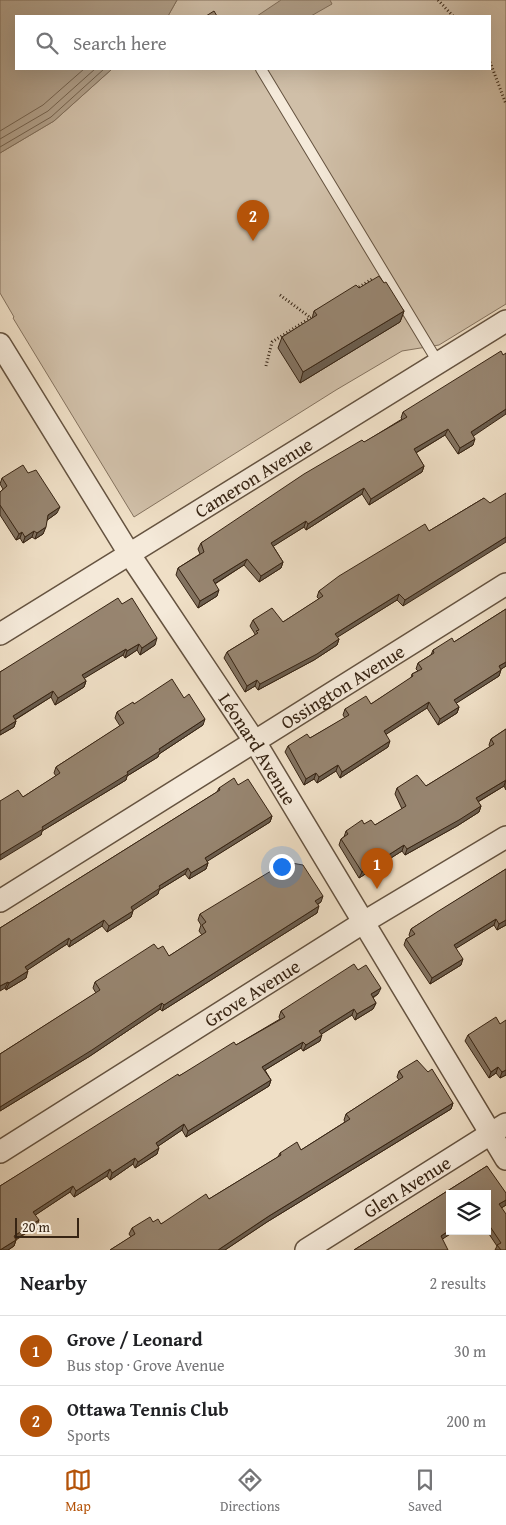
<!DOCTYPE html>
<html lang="en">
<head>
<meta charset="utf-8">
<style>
  :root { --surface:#fff; --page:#f6f6f6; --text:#202124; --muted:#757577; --line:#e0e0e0; --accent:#b45309 }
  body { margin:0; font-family:"Gentium Book Plus",serif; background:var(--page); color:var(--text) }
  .controls { position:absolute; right:15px; bottom:15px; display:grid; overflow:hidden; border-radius:0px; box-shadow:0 5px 20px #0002 }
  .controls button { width:45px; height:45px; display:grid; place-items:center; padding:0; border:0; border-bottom:1px solid var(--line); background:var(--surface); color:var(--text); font:25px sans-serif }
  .scale { position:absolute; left:15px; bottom:12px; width:64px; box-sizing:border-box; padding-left:5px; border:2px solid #372413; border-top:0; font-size:14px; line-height:18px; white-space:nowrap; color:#372413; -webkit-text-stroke:4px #f5eada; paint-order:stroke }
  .you { position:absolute; left:281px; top:866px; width:18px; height:18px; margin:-12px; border:4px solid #fff; border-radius:50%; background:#1a73e8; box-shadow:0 0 0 8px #1a73e833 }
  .badge { display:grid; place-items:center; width:32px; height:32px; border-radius:50%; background:var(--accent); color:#fff; font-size:16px; font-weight:700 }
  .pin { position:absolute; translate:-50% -41px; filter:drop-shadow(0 1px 2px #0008) }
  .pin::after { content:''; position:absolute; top:26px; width:18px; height:15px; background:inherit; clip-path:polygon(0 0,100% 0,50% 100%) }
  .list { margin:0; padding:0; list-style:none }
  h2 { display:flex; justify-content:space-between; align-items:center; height:65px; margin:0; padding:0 20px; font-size:21px }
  h2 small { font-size:16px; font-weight:400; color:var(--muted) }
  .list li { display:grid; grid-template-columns:32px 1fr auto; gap:15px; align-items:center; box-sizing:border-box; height:70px; padding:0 20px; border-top:1px solid var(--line) }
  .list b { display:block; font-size:19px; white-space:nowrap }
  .list p { margin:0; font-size:16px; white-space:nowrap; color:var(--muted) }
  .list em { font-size:16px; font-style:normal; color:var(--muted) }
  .icon { flex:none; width:28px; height:28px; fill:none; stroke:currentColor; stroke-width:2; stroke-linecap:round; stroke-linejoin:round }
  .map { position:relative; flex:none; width:506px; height:1250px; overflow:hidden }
  .search { position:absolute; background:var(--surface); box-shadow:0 5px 20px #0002; left:15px; right:15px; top:15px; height:55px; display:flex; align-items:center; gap:12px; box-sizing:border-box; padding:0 18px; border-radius:0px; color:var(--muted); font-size:19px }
  .sheet { height:205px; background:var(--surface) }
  nav { display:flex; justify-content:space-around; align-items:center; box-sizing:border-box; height:70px; border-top:1px solid var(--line); background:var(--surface); font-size:14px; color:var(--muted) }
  nav a { display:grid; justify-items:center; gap:2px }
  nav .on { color:var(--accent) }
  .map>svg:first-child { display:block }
  .green { fill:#d0bfa8; stroke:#84725e }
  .water { fill:#b09f89; stroke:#806e5a }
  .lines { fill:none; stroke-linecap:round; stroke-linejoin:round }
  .shore { stroke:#74624e; stroke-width:1 }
  .service-casing { stroke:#655340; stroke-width:12 }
  .minor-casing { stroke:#655340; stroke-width:24 }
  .path { stroke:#372413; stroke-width:3; stroke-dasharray:1 2.5; stroke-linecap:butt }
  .service { stroke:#f5eada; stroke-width:10 }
  .minor { stroke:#f5eada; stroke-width:21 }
  .wall { fill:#827260; stroke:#372413 }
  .shaded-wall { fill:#6a5d4e; stroke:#372413 }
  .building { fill:#978570; stroke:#372413 }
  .labels { text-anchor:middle; stroke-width:4; stroke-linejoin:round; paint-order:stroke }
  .street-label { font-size:19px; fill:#372413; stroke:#f5eada }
</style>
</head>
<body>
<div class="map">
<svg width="506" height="1250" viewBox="0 0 506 1250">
  <rect width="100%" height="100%" fill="#efdfc6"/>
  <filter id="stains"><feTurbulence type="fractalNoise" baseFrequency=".004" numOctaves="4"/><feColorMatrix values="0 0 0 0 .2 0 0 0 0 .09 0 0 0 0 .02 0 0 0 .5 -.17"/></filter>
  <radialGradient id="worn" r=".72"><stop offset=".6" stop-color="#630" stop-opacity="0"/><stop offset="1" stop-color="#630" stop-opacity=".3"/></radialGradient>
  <polygon class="green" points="177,0 506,0 506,304 439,345 402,351 336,390 134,517 13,318 14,317 0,293 0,153 54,121 112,69 490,69 490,16 168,16"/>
  <g class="water">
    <polygon points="0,0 177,0 168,16 16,16 16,69 112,69 54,121 0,153"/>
    <polygon points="281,0 330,0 332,4 311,16 257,16"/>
  </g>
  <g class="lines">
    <g class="shore">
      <polyline points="0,131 43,105 84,69"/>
      <polyline points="0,139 48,111 95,69"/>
      <polyline points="0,147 51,117 104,69"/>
    </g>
    <defs>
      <polyline id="service" points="261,69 439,364"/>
      <g id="minor">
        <path id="s1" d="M0,344L130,555L255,742L506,1159"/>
        <path id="s2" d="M0,634L506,321"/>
        <path id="s3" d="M0,901L506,584"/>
        <path id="s4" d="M0,1152L364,922L506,837"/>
        <path id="s5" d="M306,1250L506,1124"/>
      </g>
    </defs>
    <use href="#service" class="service-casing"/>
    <use href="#minor" class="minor-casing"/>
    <g class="path">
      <polyline points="438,0 453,16"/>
      <polyline points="490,62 506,104"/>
      <polyline points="356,289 372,279"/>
      <polyline points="280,295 311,318"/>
      <polyline points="266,366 272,342 315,315"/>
    </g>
    <use href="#service" class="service"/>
    <use href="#minor" class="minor"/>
  </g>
  <g class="wall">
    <polygon points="384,283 404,311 400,322 300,383 278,348 282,337 312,319 314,311 359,288"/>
    <polygon points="403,412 473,436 473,445 458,454 445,435 416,453 424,466 422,472 369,505 362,494 306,530 304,527 273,546 283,562 281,568 259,582 244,565 215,584 217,596 198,608 176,575 178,568 200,554 198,549 201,543 402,419 401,418"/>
    <polygon points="2,478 57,513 47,520 43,534 35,539 32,537 23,543 20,538 16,540 0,515 0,492 3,489 0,484"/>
    <polygon points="484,498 403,606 397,600 337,637 339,639 337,645 314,660 258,690 255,686 245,692 224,658 227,652 255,635 255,634 250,626 253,620 283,622 319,599 317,597 319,591 429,531"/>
    <polygon points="122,604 155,645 140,655 137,650 125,658 123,655 84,678 86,681 84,687 55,705 51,697 15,720 16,721 14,727 0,735 0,672"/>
    <polygon points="506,609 506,666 501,669 499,676 456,703 459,707 457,713 438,725 427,708 386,734 388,747 340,778 336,771 317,783 314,779 304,785 285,752 288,746 310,738 345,718 343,715 345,709 371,704 411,678 412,674 418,671 416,669 418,663 431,655 433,650 454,642"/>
    <polygon points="184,698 203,725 159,754 158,757 127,776 126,780 42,831 41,835 23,797 56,776 54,773 56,767 120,726 115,718 117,712 134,704"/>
    <polygon points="506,729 506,790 504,786 478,802 481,806 479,812 457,826 405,855 402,851 359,878 339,845 341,839 344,837 346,831 364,824 375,825 402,809 395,794 397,788 426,786 490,747 489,745 491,739"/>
    <polygon points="238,785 272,816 270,822 207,861 208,863 206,869 189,879 185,874 159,890 158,894 133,910 131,917 107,932 102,926 69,947 67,944 27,970 26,978 6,990 5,988 0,928 217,792 219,788"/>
    <polygon points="506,869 506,925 497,930 494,925 456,948 461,965 430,984 404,945 406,939 410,937 409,935 411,929"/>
    <polygon points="321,902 318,904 317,913 162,1011 160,1009 90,1056 0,1111 0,1054 96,993 93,988 95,982 158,949 169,956 202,935 199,931 201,925 198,920 200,914"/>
    <polygon points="358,970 378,994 373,998 376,1003 373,1009 355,1020 352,1015 321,1034 320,1041 303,1051 301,1048 265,1070 271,1080 269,1086 186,1137 182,1130 158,1146 157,1154 135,1168 133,1164 110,1180 107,1176 74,1197 70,1192 35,1215 37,1226 16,1240 14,1246 8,1250 0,1250 0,1186 179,1076 236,1045 280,1019 279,1017 281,1011"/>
    <polygon points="500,1024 506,1075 500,1078 496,1073 489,1078 465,1041 468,1035"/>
    <polygon points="399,1071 453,1103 451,1109 267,1222 225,1250 110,1250 131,1237 129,1234 132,1228 153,1222 161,1224 209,1199 278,1157 280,1153 301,1150 345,1122 344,1120 346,1114 399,1080 397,1077"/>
    <polygon points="487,1166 506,1205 501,1208 506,1250 495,1250 497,1246 487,1231 487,1194 443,1239 354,1250"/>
  </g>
  <g class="shaded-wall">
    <polygon points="404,311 400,322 300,383 303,372"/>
    <polygon points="506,409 506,414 469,439 471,432"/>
    <polygon points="448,429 445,435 412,455 414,449"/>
    <polygon points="475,439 473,445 458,454 460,448"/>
    <polygon points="424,466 422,472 369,505 371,499"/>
    <polygon points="364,488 362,494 306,530 308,524"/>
    <polygon points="60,507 57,513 46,521 48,515"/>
    <polygon points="306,521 304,527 269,549 271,543"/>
    <polygon points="46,527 43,534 35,539 37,533"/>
    <polygon points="34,531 32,537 23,543 25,537"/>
    <polygon points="22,532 20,538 16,540 19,534"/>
    <polygon points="506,537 506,542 403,606 405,600"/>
    <polygon points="247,559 244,565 211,586 213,580"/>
    <polygon points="283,562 281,568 259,582 261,576"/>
    <polygon points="219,590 217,596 198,608 200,601"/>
    <polygon points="399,594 397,600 333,640 335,634"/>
    <polygon points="157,638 155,645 140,655 142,648"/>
    <polygon points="339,639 337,645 314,660 258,690 260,684"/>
    <polygon points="139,644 137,650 125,658 127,651"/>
    <polygon points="126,649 123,655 80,681 82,675"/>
    <polygon points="506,662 506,666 497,672 499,666"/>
    <polygon points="501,670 499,676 452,706 454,700"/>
    <polygon points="257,680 255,686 245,692 247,686"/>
    <polygon points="86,681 84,687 55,705 58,698"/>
    <polygon points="53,691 51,697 11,722 13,716"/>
    <polygon points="429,702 427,708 382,737 384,731"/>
    <polygon points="459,707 457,713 438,725 440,719"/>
    <polygon points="205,719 203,725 159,754 158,757 127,776 126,780 42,831 41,835 0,860 0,855 42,827 127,772 159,749"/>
    <polygon points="16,721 14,727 0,735 0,731"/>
    <polygon points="390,741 388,747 340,778 342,772"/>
    <polygon points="338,765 336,771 317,783 319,777"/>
    <polygon points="316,773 314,779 304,785 306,779"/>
    <polygon points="506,780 504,786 474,804 476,798"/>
    <polygon points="481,806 479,812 457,826 405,855 407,849"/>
    <polygon points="272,816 270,822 203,864 205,858"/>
    <polygon points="404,845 402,851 359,878 362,872"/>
    <polygon points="208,863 206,869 189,879 191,873"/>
    <polygon points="188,868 185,874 159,890 158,894 129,913 131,907 159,886"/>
    <polygon points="323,896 321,902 313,907 315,901"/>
    <polygon points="319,906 317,913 162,1011 164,1005"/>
    <polygon points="133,911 131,917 107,932 109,926"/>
    <polygon points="496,919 494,925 452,951 454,945"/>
    <polygon points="104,920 102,926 69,947 71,941"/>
    <polygon points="506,920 506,925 497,930 499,924"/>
    <polygon points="69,938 67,944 23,973 25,967"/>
    <polygon points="463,959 461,965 430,984 432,978"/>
    <polygon points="28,971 26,978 6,990 9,983"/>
    <polygon points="8,982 5,988 0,991 0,986"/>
    <polygon points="381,988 378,994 368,1000 371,994"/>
    <polygon points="162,1003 160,1009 90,1056 0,1111 0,1107"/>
    <polygon points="376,1003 373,1009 355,1020 357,1014"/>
    <polygon points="354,1009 352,1015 317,1037 319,1031"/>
    <polygon points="322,1035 320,1041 303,1051 306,1045"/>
    <polygon points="303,1042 301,1048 260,1073 262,1067"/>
    <polygon points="498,1067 496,1073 489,1078 491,1072"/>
    <polygon points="506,1070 506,1075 500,1078 502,1072"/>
    <polygon points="271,1080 269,1086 186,1137 188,1131"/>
    <polygon points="453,1103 451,1109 267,1222 225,1250 218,1250 269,1216"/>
    <polygon points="184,1124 182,1130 154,1149 156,1143"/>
    <polygon points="159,1148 157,1154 135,1168 138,1162"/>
    <polygon points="135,1158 133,1164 110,1180 112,1173"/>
    <polygon points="110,1169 107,1176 74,1197 76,1191"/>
    <polygon points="73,1186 70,1192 31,1218 33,1212"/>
    <polygon points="506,1200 506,1205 497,1211 499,1204"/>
    <polygon points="39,1220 37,1226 11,1242 14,1236"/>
    <polygon points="450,1230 450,1231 455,1231 438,1242 441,1236"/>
    <polygon points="16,1240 14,1246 8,1250 0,1250"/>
  </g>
  <g class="building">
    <polygon points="214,11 217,16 206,16"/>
    <polygon points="379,276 384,283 386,282 404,311 303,372 282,337 317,315 314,311 356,285 359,288"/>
    <polygon points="501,351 503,355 506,353 506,409 471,432 475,439 460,448 448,429 414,449 424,466 371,499 364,488 308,524 306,521 271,543 283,562 261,576 247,559 213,580 219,590 200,601 178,568 204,552 201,543 304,474 362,440 364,442 407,417 403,412"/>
    <polygon points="23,465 28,473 36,470 60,507 48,515 46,527 37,533 34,531 25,537 22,532 19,534 0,505 0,492 7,486 2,478"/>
    <polygon points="506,493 506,537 405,600 399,594 354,622 335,634 339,639 317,654 260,684 257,680 247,686 227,652 258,633 256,631 259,630 253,620 272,608 283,622 323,596 319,591 339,576 425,524 429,531 484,498 490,503"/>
    <polygon points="118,598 122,604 132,598 157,638 142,648 139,644 127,651 126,649 82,675 86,681 58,698 53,691 13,716 16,721 0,731 0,672"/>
    <polygon points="506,609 506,662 499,666 501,670 454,700 459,707 440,719 429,702 384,731 390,741 342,772 338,765 319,777 316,773 306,779 288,746 307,734 310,738 349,715 345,709 366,696 371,704 413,676 412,674 422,669 418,663 434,653 433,650 452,638 454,642"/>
    <polygon points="172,679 184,698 189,694 205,719 159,749 160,751 127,772 128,774 42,827 43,829 0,855 0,801 18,790 23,797 60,773 56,767 124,723 117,712 133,702 134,704"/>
    <polygon points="506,729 506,780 476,798 481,806 459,820 407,849 404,845 362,872 341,839 348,834 346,831 362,820 364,824 371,820 375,825 406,806 397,788 417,775 426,786 494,744 491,739"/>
    <polygon points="234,778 238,785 248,779 272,816 205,858 208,863 191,873 188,868 159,886 160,888 131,907 133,911 109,926 104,920 71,941 69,938 25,967 28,971 9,983 8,982 0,986 0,928 220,790 219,788"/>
    <polygon points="286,862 303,865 323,896 315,901 319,906 164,1005 162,1003 92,1050 0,1107 0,1054 100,990 95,982 154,944 158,949 163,946 169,956 206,932 202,925 206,922 200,914 256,880"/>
    <polygon points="506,869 506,920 499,924 496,919 454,945 463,959 432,978 406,939 415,934 411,929 437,912"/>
    <polygon points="354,964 358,970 366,965 381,988 371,994 376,1003 357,1014 354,1009 319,1031 322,1035 306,1045 303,1042 262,1067 271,1080 188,1131 184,1124 156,1143 159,1148 138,1162 135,1158 112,1173 110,1169 76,1191 73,1186 33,1212 39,1220 14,1236 16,1240 0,1250 0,1186 178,1074 179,1076 234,1042 236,1045 285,1017 281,1011"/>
    <polygon points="496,1017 500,1024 506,1020 506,1070 502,1072 498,1067 491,1072 468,1035"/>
    <polygon points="417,1060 428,1072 432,1069 453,1103 269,1216 218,1250 110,1250 135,1234 132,1228 150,1217 153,1222 158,1219 161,1224 206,1194 209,1199 281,1155 280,1153 297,1142 301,1150 350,1119 346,1114 403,1077 399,1071"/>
    <polygon points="487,1166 506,1193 506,1200 499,1204 506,1214 506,1250 501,1250 497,1245 501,1243 487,1222 487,1194 450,1194 450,1230 441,1236 448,1250 354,1250"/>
  </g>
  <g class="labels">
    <g class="street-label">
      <text dy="7" stroke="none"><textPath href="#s2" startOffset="298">Cameron Avenue</textPath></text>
      <text dy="7" stroke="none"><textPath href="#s3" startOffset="404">Ossington Avenue</textPath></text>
      <text dy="7" stroke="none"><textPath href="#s1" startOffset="480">Léonard Avenue</textPath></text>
      <text dy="7" stroke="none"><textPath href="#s4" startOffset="298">Grove Avenue</textPath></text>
      <text dy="7" stroke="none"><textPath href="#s5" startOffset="119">Glen Avenue</textPath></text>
    </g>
  </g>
  <rect width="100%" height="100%" filter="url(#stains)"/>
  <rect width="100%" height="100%" fill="url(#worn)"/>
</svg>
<div class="controls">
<button><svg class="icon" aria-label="layers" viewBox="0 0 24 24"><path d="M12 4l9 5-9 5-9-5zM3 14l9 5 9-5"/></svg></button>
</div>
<div class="scale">20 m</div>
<div class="you"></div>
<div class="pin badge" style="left:377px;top:889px">1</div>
<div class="pin badge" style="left:253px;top:241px">2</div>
<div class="search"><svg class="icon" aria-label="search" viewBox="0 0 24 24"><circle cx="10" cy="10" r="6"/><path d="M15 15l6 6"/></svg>Search here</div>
</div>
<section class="sheet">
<h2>Nearby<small>2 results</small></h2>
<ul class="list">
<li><span class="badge">1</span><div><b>Grove / Leonard</b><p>Bus stop · Grove Avenue</p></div><em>30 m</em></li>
<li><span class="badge">2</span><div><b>Ottawa Tennis Club</b><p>Sports</p></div><em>200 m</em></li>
</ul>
</section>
<nav>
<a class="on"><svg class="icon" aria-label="map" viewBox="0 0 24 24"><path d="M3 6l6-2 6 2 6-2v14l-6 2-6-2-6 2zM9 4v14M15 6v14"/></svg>Map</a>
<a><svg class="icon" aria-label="directions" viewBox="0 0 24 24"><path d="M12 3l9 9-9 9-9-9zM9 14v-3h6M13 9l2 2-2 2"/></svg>Directions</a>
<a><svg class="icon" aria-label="saved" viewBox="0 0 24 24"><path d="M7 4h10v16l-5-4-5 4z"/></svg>Saved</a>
</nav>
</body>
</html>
